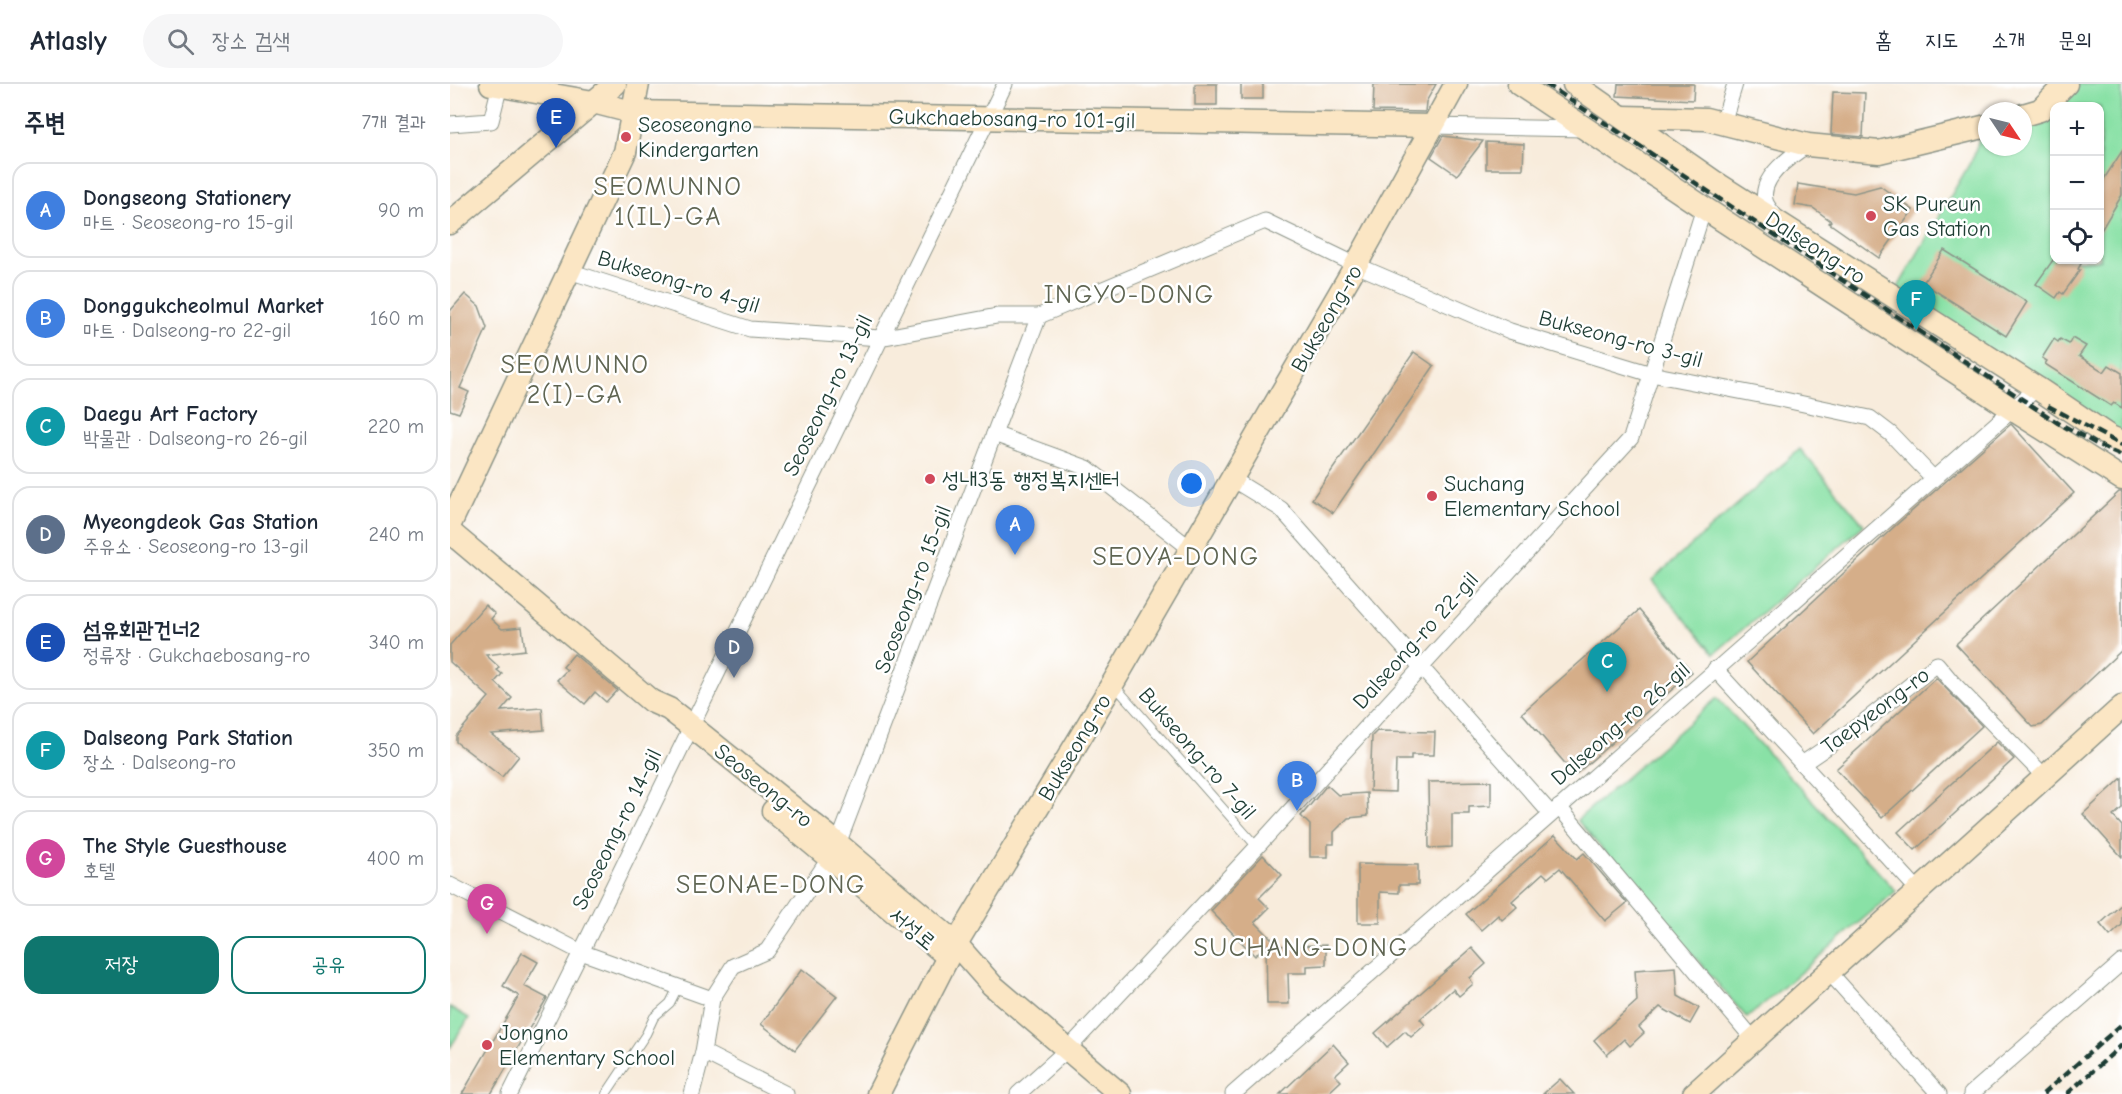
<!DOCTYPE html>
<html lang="ko">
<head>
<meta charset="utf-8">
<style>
  :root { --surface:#fff; --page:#f6f6f7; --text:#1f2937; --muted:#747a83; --line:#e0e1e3; --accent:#0f766e }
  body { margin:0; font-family:"Comic Neue","Poor Story",sans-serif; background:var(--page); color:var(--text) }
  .controls { position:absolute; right:18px; top:18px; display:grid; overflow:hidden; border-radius:12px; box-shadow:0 2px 4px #0004 }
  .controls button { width:54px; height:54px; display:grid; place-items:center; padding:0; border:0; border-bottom:2px solid var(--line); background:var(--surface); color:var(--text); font:30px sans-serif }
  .compass { position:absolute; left:1528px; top:18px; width:54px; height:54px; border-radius:50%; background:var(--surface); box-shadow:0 2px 4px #0004; rotate:125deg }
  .you { position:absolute; left:742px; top:400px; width:21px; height:21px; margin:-15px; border:4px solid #fff; border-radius:50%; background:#1a73e8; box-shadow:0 0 0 9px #1a73e833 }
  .badge { display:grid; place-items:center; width:39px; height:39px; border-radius:50%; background:var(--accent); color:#fff; font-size:20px; font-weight:700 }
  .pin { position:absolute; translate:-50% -50px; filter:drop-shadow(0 2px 3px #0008) }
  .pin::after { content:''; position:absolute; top:32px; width:21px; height:18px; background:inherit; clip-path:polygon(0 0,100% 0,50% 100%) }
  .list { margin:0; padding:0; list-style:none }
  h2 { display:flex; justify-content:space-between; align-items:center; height:78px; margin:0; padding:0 24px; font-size:26px }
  h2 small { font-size:20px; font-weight:400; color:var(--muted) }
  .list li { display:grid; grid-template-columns:39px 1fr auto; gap:18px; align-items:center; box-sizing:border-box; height:96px; margin:0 12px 12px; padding:0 12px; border:2px solid var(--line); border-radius:18px }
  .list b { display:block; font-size:22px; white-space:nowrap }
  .list p { margin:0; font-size:20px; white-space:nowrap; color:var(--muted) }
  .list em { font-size:20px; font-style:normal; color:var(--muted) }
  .actions { display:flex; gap:12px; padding:18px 24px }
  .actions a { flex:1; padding:14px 0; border:2px solid var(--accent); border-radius:18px; text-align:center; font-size:21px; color:var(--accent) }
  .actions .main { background:var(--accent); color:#fff }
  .icon { flex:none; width:33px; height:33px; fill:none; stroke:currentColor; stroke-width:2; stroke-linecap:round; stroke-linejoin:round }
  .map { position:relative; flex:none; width:1672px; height:1010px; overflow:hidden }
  header { display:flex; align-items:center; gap:36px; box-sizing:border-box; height:84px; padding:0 30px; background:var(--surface); border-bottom:2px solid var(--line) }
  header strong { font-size:28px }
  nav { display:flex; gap:33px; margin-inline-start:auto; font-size:21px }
  .search { width:420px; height:54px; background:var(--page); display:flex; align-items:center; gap:15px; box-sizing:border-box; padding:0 21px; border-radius:33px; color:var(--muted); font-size:22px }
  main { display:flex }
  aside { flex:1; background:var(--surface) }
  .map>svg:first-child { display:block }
  .green { fill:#89e1a6; stroke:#548f6d; stroke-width:1.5; fill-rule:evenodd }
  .building { fill:#d5ae89 }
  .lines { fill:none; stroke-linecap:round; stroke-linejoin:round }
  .lane-casing { stroke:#8c9488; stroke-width:10 }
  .street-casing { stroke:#8c9488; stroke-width:17 }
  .secondary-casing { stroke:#8c9488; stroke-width:25 }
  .lane { stroke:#fff; stroke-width:8 }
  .street { stroke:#fff; stroke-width:15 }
  .secondary { stroke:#fbe6c4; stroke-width:22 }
  .rail { stroke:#1f3d34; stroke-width:4.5; stroke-dasharray:9 4.5; stroke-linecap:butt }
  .poi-dot { fill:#d1495b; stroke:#fff; stroke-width:2 }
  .labels { text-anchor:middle; stroke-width:5; stroke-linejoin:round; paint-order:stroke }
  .street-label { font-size:22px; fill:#1f3d34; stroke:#fff }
  .poi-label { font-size:22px; fill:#1f3d34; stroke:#fff; text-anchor:start }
  .quarter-label { font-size:26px; letter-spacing:1.5px; fill:#5f6552; stroke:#fff }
</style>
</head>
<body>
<header>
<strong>Atlasly</strong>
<div class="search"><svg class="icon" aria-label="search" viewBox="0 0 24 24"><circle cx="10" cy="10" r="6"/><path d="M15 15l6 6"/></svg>장소 검색</div>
<nav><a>홈</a><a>지도</a><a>소개</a><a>문의</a></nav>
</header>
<main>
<aside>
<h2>주변<small>7개 결과</small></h2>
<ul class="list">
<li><span class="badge" style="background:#3f7fe0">A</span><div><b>Dongseong Stationery</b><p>마트 · Seoseong-ro 15-gil</p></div><em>90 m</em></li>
<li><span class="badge" style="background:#3f7fe0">B</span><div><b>Donggukcheolmul Market</b><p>마트 · Dalseong-ro 22-gil</p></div><em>160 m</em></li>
<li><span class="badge" style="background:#0f9aa8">C</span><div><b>Daegu Art Factory</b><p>박물관 · Dalseong-ro 26-gil</p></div><em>220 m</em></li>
<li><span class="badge" style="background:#5c6f8a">D</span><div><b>Myeongdeok Gas Station</b><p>주유소 · Seoseong-ro 13-gil</p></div><em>240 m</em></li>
<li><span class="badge" style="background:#1a4fb4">E</span><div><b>섬유회관건너2</b><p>정류장 · Gukchaebosang-ro</p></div><em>340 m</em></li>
<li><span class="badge" style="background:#0f9aa8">F</span><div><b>Dalseong Park Station</b><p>장소 · Dalseong-ro</p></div><em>350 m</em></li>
<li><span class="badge" style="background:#d1479c">G</span><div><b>The Style Guesthouse</b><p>호텔</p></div><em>400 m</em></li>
</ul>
<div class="actions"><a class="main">저장</a><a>공유</a></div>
</aside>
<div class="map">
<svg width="1672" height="1010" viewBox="0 0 1672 1010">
  <rect width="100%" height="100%" fill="#fff"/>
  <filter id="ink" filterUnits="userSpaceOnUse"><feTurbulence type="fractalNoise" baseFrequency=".0167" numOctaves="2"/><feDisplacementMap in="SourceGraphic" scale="12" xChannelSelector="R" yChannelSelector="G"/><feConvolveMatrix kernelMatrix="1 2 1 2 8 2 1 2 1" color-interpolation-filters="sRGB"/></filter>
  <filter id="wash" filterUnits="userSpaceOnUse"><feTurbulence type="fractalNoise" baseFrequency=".008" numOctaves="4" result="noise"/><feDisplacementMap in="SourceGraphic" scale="24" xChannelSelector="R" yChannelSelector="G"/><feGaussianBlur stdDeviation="1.35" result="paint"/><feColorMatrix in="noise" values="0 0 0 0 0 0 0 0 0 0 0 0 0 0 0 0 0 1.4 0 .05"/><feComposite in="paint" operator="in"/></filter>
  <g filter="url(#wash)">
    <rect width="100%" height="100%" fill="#f8ecdc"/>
    <g class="green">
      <path d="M1616,0H1672V358L1443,212L1524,72L1530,51L1537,42V63H1573V31ZM1604,22H1650V176H1604Z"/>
      <polygon points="1350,365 1414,441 1264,570 1202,496"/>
      <polygon points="1267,614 1446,807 1297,934 1127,736"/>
      <polygon points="0,923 19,934 0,964"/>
    </g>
    <g id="blocks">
      <g class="building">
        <rect x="745" y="0" width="22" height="21"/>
        <rect x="791" y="0" width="22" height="15"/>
        <polygon points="924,0 986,0 976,18 975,28 923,27"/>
        <polygon points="1168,0 1244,0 1243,16 1167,12"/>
        <polygon points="1383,8 1415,9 1413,53 1381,50"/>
        <polygon points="993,52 1033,57 1007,91 981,73"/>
        <polygon points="1036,58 1074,60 1073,85 1036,85"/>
        <polygon points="1672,67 1672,111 1650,148 1650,101"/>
        <polygon points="1348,100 1404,109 1430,102 1463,126 1429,174 1379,139 1381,137 1363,124 1345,121"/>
        <polygon points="1494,166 1577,218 1556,252 1473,199"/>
        <polygon points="1603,176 1625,176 1631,180 1628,185 1630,186 1613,210 1610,208 1606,214 1586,200"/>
        <polygon points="15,210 29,222 37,244 10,304 19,308 9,329 0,326 0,227"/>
        <polygon points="1427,218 1508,270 1507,273 1425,220"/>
        <polygon points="1622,254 1636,262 1629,272 1654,288 1659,281 1672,289 1672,324 1664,319 1661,322 1595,280 1597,277 1592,274 1604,255 1608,258 1610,255 1619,260"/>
        <polygon points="964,268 984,282 883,429 862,415"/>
        <polygon points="1561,340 1624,409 1363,650 1297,578 1445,442"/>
        <polygon points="1669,408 1672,408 1672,566 1592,641 1583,643 1506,560"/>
        <polygon points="35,521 45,530 41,535 52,545 72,543 75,566 36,571 49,583 47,586 52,590 45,598 62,614 51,627 92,624 94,646 41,650 69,672 52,693 6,658 6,652 39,613 0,578 0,561"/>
        <polygon points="1189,526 1242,588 1125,691 1072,629"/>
        <polygon points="124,570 167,606 156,618 145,608 135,620 107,596 117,586 113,583"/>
        <polygon points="1486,594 1532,642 1432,734 1386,685"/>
        <polygon points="927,647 985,648 984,671 961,671 961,676 946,676 945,708 920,707 922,652"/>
        <polygon points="1547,658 1564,675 1465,766 1448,748"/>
        <polygon points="1672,694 1672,724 1663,732 1672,742 1672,773 1633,730"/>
        <polygon points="1041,697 1041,722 1019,723 1019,730 1002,730 1002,763 979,764 978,698"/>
        <polygon points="877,701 888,711 917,709 918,732 898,734 884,748 884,760 878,760 878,773 860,773 860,741 851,732"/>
        <polygon points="1105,751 1127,775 1134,769 1177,819 1155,837 1110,784 1098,794 1093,789 1062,817 1067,823 1052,836 1048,831 1031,846 1016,830"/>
        <polygon points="813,771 832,791 809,814 819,824 805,838 829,862 876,861 876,881 857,882 857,889 838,889 839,920 817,920 816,860 805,872 761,827"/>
        <polygon points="908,780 968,781 968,801 949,801 949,809 930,808 930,839 908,839"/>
        <polygon points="1672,820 1672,841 1660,852 1650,840"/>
        <polygon points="1022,864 1036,880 1020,894 1023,900 1009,912 1003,905 970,935 975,941 961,953 955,947 937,963 925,949"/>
        <polygon points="72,869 88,878 74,902 97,914 41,1010 12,1010 69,912 53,902"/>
        <polygon points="1226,883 1228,912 1249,924 1240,940 1210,923 1189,943 1194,949 1180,962 1174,955 1157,971 1144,956 1187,917 1185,886"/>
        <polygon points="352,885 387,912 345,966 311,940"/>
        <polygon points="883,960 899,978 885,991 891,997 877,1010 830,1010"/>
        <polygon points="1110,995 1124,1010 1093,1010"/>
      </g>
    </g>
  </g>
  <g filter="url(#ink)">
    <use href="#blocks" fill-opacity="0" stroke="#8c9488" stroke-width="1.5"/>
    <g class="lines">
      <defs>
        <g id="lane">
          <polyline points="665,602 807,763"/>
          <polyline points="156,1010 196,950 204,933 220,919 228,903"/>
        </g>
        <g id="street">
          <polyline points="1273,39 1285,0"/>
          <polyline points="0,40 41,37 50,1"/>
          <polyline points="982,42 1134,45"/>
          <path d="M1326,133C1322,128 1316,122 1315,116C1310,93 1342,71 1358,61"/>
          <polyline points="119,187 300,245 430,254 547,232 589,232 815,137 906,181 1060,247 1201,290 1330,315 1420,334 1441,350 1483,394"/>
          <polyline points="544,350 637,384 741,465"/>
          <polyline points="782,395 831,425 1101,730"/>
          <polyline points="1265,585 1469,807"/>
          <polyline points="1352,680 1415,637 1487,580 1502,598 1595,693"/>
          <polyline points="1109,723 1304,956"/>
          <polyline points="388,760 589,232"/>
          <polyline points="0,801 131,868 262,915"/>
          <polyline points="1380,889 1489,1010"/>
          <polyline points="253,968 336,1010"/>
          <polyline points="60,1010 140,850 555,0"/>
          <polyline points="242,1010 253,968 262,915 283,882 317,867 379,775"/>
          <polyline points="568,1010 618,965 807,763 1181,354 1254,124"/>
          <polyline points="783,1010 1587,304"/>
          <polyline points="1521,1010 1672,878"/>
        </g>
        <g id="secondary">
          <polyline points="41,0 143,18 182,28 982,42"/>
          <polyline points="1069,0 1254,124 1562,325 1672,395"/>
          <polyline points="1124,0 1263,97 1587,304 1660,353 1672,358"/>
          <polyline points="1573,31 1590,26 1616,0"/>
          <polyline points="1173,33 1256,35 1358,61 1429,68 1537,42"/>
          <polyline points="0,139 165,0"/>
          <polyline points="0,440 175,68 188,0"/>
          <polyline points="0,448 201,617 219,625 241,642 388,760 505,859 542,901 670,1010"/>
          <polyline points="323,727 496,871"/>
          <polyline points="428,1010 498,873 663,599 906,181 1006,0"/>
          <polyline points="1244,1010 1672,623"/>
        </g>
      </defs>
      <use href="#lane" class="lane-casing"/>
      <use href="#street" class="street-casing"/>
      <use href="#secondary" class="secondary-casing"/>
      <use href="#lane" class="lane"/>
      <use href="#street" class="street"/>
      <use href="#secondary" class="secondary"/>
      <g class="rail">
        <polyline points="1096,0 1608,339 1658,366 1672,372"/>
        <polyline points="1598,322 1672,361"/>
        <polyline points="1593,1010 1672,940"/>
        <polyline points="1617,1010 1672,961"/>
      </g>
    </g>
  </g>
  <g class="poi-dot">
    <circle cx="176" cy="53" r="6"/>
    <circle cx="1421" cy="132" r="6"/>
    <circle cx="480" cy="395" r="6"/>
    <circle cx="982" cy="412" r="6"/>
    <circle cx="37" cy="961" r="6"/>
  </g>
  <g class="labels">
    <g class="street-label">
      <text transform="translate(562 34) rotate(1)" y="8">Gukchaebosang-ro 101-gil</text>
      <text transform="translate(1366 163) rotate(33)" y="8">Dalseong-ro</text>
      <text transform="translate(229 197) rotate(17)" y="8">Bukseong-ro 4-gil</text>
      <text transform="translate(876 234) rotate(-60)" y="8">Bukseong-ro</text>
      <text transform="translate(1171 254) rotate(15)" y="8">Bukseong-ro 3-gil</text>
      <text transform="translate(377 311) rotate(-64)" y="8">Seoseong-ro 13-gil</text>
      <text transform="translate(462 505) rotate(-69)" y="8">Seoseong-ro 15-gil</text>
      <text transform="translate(965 556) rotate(-48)" y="8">Dalseong-ro 22-gil</text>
      <text transform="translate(1425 626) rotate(-37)" y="8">Taepyeong-ro</text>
      <text transform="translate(1170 639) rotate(-41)" y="8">Dalseong-ro 26-gil</text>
      <text transform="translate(624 663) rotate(-59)" y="8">Bukseong-ro</text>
      <text transform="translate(748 669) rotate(49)" y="8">Bukseong-ro 7-gil</text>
      <text transform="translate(314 701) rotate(39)" y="8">Seoseong-ro</text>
      <text transform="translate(166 745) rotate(-64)" y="8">Seoseong-ro 14-gil</text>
      <text transform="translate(463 844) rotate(40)" y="8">서성로</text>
    </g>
    <g class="poi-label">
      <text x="188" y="48">Seoseongno<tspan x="188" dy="25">Kindergarten</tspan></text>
      <text x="1433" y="127">SK Pureun<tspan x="1433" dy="25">Gas Station</tspan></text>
      <text x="492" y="403">성내3동 행정복지센터</text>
      <text x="994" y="407">Suchang<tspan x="994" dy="25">Elementary School</tspan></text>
      <text x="49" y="956">Jongno<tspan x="49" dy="25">Elementary School</tspan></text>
    </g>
    <g class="quarter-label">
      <text x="218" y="111">SEOMUNNO<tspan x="218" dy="30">1(IL)-GA</tspan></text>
      <text x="679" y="219">INGYO-DONG</text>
      <text x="125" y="289">SEOMUNNO<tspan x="125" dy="30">2(I)-GA</tspan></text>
      <text x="726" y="481">SEOYA-DONG</text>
      <text x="321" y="809">SEONAE-DONG</text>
      <text x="851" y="872">SUCHANG-DONG</text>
    </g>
  </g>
</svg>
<div class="controls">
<button>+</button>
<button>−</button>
<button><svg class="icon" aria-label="locate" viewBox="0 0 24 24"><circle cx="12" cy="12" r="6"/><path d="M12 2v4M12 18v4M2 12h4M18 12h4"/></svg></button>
</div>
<svg class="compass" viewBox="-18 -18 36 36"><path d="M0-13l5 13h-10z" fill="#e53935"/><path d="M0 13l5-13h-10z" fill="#747a83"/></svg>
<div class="you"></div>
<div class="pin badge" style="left:565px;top:471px;background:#3f7fe0">A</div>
<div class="pin badge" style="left:847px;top:727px;background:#3f7fe0">B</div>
<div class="pin badge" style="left:1157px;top:608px;background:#0f9aa8">C</div>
<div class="pin badge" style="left:284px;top:594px;background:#5c6f8a">D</div>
<div class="pin badge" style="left:106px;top:64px;background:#1a4fb4">E</div>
<div class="pin badge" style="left:1466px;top:246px;background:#0f9aa8">F</div>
<div class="pin badge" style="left:37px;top:850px;background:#d1479c">G</div>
</div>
</main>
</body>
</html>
